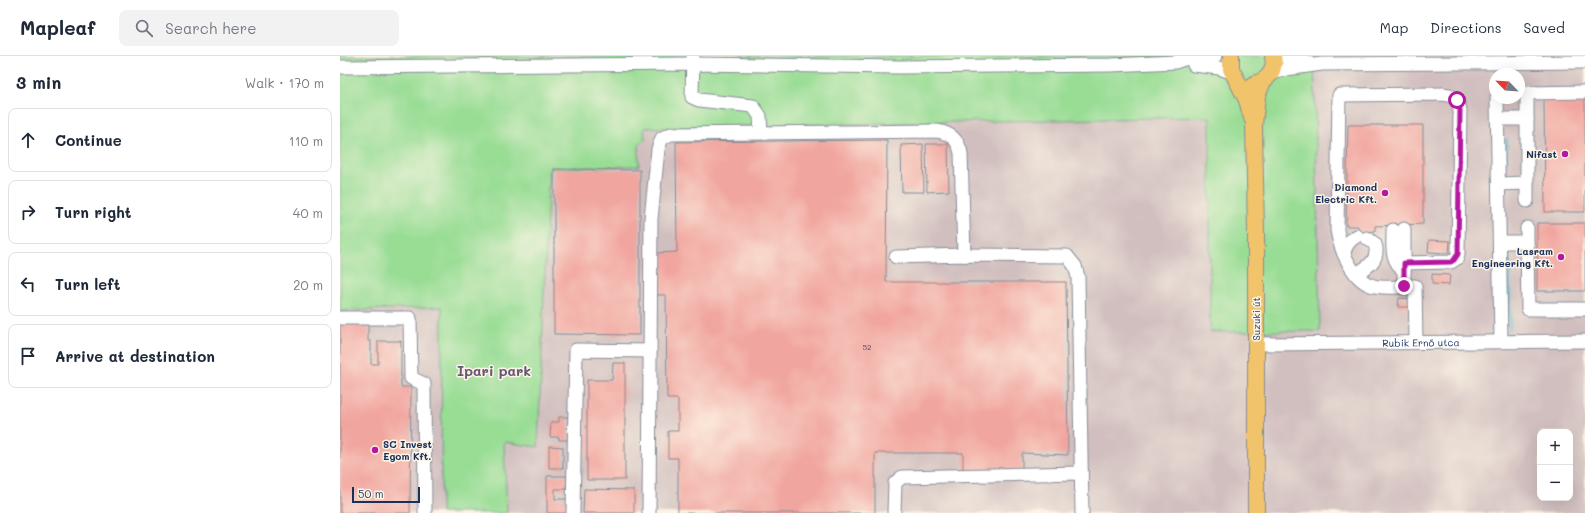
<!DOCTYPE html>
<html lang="en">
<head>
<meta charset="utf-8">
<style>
  :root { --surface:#fff; --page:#f2f2f3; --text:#1f2937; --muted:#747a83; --line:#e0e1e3 }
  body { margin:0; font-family:Mali,sans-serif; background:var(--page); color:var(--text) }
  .controls { position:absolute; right:12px; bottom:12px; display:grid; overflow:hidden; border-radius:8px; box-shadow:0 4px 16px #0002 }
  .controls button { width:36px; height:36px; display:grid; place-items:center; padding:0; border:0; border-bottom:1px solid var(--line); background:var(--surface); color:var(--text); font:20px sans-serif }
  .compass { position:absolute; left:1149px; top:12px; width:36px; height:36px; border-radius:50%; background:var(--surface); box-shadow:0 4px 16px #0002; rotate:295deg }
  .scale { position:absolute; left:12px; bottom:10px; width:68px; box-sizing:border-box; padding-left:4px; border:2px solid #1b2f5e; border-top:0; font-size:11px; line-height:14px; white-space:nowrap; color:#1b2f5e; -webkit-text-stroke:3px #fcf5e5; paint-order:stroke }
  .stop { position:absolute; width:12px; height:12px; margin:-9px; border:3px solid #b5179e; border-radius:50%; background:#fff }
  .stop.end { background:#b5179e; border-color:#fff; box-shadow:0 1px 4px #0008 }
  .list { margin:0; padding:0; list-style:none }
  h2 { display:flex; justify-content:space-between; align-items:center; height:52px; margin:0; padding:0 16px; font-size:17px }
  h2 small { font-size:13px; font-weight:400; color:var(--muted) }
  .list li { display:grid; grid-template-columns:26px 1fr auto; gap:12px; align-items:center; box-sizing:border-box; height:64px; margin:0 8px 8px; padding:0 8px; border:1px solid var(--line); border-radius:8px }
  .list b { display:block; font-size:15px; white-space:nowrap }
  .list em { font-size:13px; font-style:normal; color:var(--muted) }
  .icon { flex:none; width:22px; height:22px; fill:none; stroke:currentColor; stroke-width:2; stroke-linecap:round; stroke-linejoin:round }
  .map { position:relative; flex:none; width:1245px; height:457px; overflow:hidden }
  header { display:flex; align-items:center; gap:24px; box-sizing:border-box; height:56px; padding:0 20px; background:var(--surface); border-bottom:1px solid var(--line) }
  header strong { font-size:19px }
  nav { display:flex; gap:22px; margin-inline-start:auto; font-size:14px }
  .search { width:280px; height:36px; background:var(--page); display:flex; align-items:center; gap:10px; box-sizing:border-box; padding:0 14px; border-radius:8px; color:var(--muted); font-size:15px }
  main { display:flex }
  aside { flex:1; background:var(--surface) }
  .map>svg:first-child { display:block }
  .industrial { fill:#d1bfbf; fill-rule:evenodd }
  .green { fill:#99dd95; stroke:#5a867a }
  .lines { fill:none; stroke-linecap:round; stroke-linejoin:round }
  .stream { stroke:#53bece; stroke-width:2.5 }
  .building { fill:#f1a59f }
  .minor-casing { stroke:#868c96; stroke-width:15 }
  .major-casing { stroke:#868c96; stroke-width:18 }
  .minor { stroke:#fff; stroke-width:13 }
  .major { stroke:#f1c36a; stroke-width:16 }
  .route { stroke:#b5179e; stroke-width:5 }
  .poi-dot { fill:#b5179e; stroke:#fcf5e5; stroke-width:1.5 }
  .labels { text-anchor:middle; stroke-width:3; stroke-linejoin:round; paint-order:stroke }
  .number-label { font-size:8px; fill:#504c6e }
  .poi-label { font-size:10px; font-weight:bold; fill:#1b2f5e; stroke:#fcf5e5; text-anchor:end }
  .street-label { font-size:10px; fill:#1b2f5e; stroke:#fcf5e5 }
  .district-label { font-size:14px; font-weight:bold; fill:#665875; stroke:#fcf5e5 }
</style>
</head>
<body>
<header>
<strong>Mapleaf</strong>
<div class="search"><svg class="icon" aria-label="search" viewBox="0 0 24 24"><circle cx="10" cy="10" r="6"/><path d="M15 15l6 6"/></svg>Search here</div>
<nav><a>Map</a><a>Directions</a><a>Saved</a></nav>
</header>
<main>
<aside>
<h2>3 min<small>Walk · 170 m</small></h2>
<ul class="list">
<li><svg class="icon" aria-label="ahead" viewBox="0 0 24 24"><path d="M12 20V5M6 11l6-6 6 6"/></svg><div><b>Continue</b></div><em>110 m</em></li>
<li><svg class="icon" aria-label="right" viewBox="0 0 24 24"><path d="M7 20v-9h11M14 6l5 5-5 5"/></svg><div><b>Turn right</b></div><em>40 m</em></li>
<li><svg class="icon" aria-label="left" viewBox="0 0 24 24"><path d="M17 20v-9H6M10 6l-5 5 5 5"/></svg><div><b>Turn left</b></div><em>20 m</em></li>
<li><svg class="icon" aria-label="arrive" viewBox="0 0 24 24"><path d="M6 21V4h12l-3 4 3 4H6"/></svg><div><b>Arrive at destination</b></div></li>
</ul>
</aside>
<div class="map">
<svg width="1245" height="457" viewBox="0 0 1245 457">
  <rect width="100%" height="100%" fill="#fcf5e5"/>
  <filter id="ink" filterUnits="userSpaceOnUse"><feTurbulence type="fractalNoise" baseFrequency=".025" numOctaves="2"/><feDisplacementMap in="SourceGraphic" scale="8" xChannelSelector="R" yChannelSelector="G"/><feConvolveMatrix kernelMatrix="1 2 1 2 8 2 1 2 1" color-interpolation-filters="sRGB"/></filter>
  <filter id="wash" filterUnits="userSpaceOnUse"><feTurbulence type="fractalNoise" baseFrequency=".012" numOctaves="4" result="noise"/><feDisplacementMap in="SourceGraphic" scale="16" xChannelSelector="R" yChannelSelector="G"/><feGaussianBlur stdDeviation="0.9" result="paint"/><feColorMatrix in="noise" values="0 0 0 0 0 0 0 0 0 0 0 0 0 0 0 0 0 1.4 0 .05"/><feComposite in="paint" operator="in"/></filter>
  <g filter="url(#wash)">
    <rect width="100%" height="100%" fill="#f2eacf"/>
    <g class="industrial">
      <path d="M974,0H1245V457H167L164,386L198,390L209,112L299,110V89L305,84L304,72L870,61L869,164L980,274ZM1155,18H1179V42H1155ZM1200,376H1230V442H1200Z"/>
      <polygon points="102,251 101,457 0,457 0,255"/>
    </g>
    <polygon class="green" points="0,0 974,0 980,275 870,276 870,61 304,72 305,84 299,89 299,110 209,112 198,391 164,386 167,457 101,457 102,251 0,255"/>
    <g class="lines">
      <g class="stream">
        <polyline points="1170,18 1172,15"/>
        <polyline points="1167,105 1166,93 1167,83"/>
        <polyline points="1169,200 1170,272"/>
      </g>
    </g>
    <g id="blocks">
      <g class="building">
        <polygon points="1245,40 1245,156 1205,156 1204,41"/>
        <polygon points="1008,69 1083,69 1083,168 1035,170 1035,175 1026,176 1026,185 1018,185 1018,170 1006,170"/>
        <polygon points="547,84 546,226 726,226 728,399 682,397 682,414 623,414 623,397 535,397 535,457 338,457 338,402 328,402 328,375 338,375 338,343 327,343 326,239 315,239 315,197 337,196 336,86"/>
        <polygon points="583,88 584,136 562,136 561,89"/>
        <polygon points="586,88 608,88 609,135 587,136"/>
        <polygon points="214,113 300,114 300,279 214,278"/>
        <rect x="1197" y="167" width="48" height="68"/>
        <polygon points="1089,184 1110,185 1109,197 1088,196"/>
        <polygon points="1092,218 1110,219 1109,229 1092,228"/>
        <polygon points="1059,242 1070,243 1070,251 1058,251"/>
        <polygon points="0,266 28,266 28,285 31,285 31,308 38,308 38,285 61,285 61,331 71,331 70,457 0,457"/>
        <polygon points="273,307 285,307 285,424 247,424 247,324 272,324"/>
        <polygon points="219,361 228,361 228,384 219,384 219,381 210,381 211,366 219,366"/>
        <polygon points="209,390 223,391 223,412 209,412"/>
        <polygon points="207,420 227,420 226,433 215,433 215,443 227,443 227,457 207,457"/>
        <polygon points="244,433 294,434 294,457 243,457"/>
      </g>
    </g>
  </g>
  <g filter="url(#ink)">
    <use href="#blocks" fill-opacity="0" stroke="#868c96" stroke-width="1"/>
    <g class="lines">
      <defs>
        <g id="minor">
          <polyline points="353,0 352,41 359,44 413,50 420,60 421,76"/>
          <polyline points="941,0 968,6"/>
          <polyline points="854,9 879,12 893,17"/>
          <polyline points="0,11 353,8 559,11 771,9 836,6 844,3 875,0"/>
          <polyline points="930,18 946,13 982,8 1245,6"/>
          <polyline points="1157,42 1161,285"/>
          <polyline points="1158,63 1187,63"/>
          <polyline points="1159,128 1187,127"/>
          <polyline points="1187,145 1187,37 1245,36"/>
          <polyline points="1187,172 1187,186"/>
          <path d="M1053,174C1053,192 1050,202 1064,215"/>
          <polyline points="1160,186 1187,186 1188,253 1245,253"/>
          <path d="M1004,198C1005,190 1009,184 1017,180"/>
          <polyline points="556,201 624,199 727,200 735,210 738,221 742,457"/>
          <path d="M1064,207L1111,206L1117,202L1118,198L1120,54L1117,44L1109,39L1102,38L999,39L997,174C1000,193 1013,226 1034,230C1047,233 1062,230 1075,230L1076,286"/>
          <path d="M1016,218C1028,211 1040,204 1035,188L1027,182"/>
          <polyline points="1064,230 1064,173"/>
          <polyline points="0,262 70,262 71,322 84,328 85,457"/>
          <path id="s1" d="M916,288L1245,285"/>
          <polyline points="233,457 236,294 310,295"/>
          <path d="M309,457L311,163L318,93L322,82L331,78L597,75C611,77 618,84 621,97L624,199"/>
          <polyline points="554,457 555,427 562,421 741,417"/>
        </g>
        <g id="major">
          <polyline points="891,0 891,13 907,44 912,62"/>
          <path d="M914,28C928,25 936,14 933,0"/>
          <polyline points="916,457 916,178 914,69 917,40 923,25"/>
        </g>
      </defs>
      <use href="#minor" class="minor-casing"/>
      <use href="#major" class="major-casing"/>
      <use href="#minor" class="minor"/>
      <use href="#major" class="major"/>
    </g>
  </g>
  <g class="lines" filter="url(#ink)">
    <polyline class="route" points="1064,230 1064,207 1111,206 1114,204 1118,198 1120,54 1117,44"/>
  </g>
  <g class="poi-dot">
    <circle cx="1225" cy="98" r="4"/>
    <circle cx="1045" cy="137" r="4"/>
    <circle cx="1221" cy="201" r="4"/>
    <circle cx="35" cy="394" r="4"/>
  </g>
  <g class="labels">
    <g class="number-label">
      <text x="527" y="294">52</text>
    </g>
    <g class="poi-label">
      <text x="1217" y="102">Nifast</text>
      <text x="1037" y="135">Diamond<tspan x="1037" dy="12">Electric Kft.</tspan></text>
      <text x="1213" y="199">Lasram<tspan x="1213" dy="12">Engineering Kft.</tspan></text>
      <text x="43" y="392" text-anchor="start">SC Invest<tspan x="43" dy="12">Egom Kft.</tspan></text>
    </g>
    <g class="street-label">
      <text transform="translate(916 263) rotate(-90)" y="4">Suzuki út</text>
      <text dy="4" stroke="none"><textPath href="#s1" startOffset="165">Rubik Ernő utca</textPath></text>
    </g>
    <g class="district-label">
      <text x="154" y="320">Ipari park</text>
    </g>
  </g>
</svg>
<div class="controls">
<button>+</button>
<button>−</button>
</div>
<svg class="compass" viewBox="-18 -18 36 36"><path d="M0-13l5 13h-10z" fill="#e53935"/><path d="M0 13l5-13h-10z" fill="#747a83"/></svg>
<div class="scale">50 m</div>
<div class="stop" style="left:1117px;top:44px"></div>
<div class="stop end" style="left:1064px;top:230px"></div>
</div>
</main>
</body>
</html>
